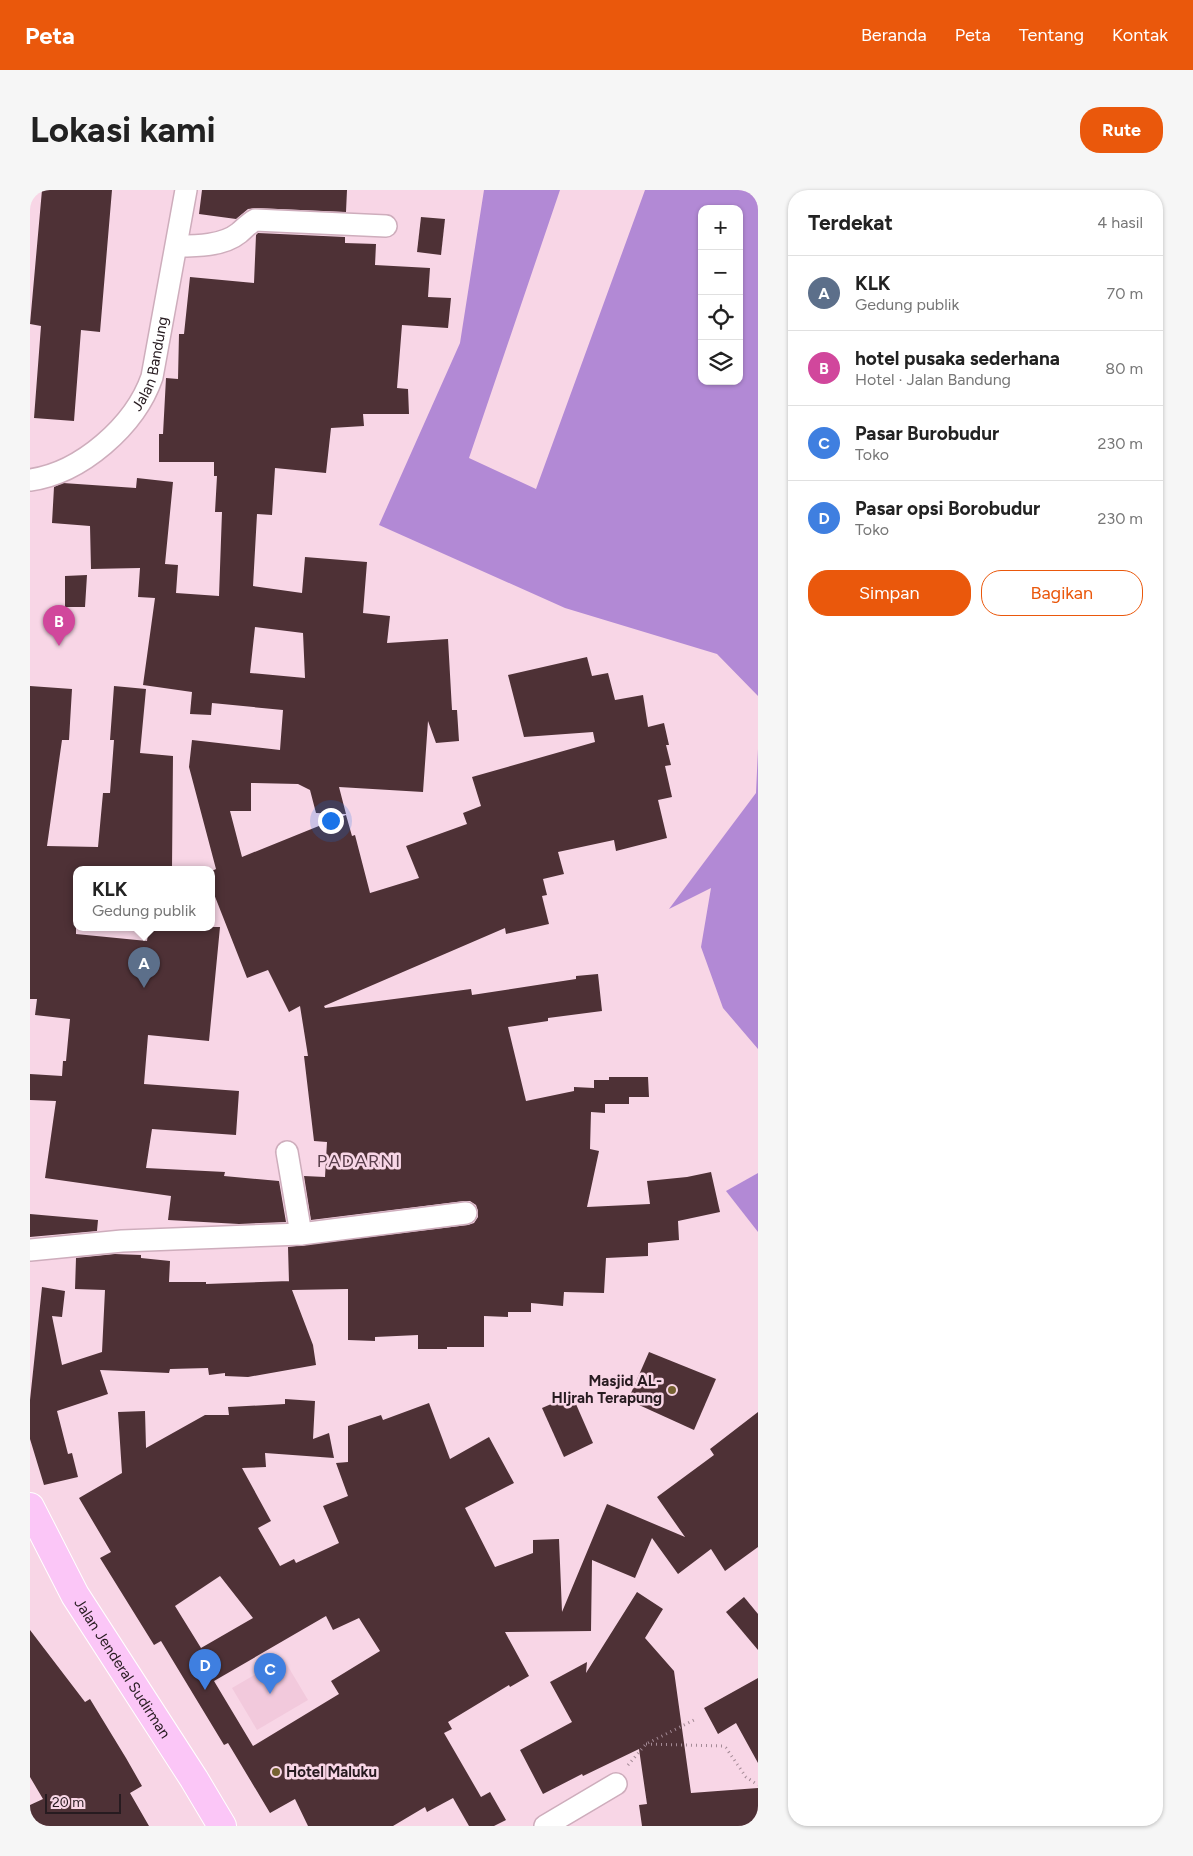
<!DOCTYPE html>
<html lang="id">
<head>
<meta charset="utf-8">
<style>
  :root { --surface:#fff; --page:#f6f6f6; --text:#222; --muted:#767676; --line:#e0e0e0; --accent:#ea580c }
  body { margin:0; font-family:Figtree,sans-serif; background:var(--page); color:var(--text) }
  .controls { position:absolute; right:15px; top:15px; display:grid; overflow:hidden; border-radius:10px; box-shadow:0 1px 4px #0004 }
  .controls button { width:45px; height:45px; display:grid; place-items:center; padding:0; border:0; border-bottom:1px solid var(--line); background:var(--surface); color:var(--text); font:25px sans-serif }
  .scale { position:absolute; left:15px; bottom:12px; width:76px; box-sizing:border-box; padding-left:5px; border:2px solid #271b20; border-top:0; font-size:14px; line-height:18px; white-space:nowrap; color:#271b20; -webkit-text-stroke:4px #f8d6e6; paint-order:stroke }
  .you { position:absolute; left:300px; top:630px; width:18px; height:18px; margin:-12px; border:4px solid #fff; border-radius:50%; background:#1a73e8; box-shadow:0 0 0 8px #1a73e833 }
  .badge { display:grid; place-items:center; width:32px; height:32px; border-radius:50%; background:var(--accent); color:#fff; font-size:16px; font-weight:700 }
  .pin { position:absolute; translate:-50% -41px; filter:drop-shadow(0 1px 2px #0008) }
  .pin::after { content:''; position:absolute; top:26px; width:18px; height:15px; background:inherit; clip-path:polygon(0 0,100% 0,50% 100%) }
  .popup { position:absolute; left:43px; top:676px; width:142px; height:65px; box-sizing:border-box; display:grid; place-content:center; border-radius:10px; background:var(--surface); filter:drop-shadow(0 1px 4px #0005); font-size:16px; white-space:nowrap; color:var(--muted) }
  .popup b { font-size:19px; color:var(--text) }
  .popup::after { content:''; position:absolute; left:50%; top:100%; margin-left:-10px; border:10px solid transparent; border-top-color:var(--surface) }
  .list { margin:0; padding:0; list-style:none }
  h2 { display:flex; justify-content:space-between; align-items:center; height:65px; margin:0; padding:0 20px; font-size:21px }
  h2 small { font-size:16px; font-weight:400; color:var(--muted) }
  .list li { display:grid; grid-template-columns:32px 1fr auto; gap:15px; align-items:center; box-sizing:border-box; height:75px; padding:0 20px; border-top:1px solid var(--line) }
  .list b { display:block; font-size:19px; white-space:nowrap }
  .list p { margin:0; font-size:16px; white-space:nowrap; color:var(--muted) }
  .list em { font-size:16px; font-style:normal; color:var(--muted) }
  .actions { display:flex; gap:10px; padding:15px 20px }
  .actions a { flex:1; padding:11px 0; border:1px solid var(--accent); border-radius:20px; text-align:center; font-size:18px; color:var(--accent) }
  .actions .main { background:var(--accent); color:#fff }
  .icon { flex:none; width:28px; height:28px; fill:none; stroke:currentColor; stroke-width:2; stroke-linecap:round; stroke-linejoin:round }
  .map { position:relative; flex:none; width:728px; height:1636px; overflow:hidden; border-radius:20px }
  header { display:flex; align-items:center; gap:30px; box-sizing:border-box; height:70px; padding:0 25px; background:var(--accent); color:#fff }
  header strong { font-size:24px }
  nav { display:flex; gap:28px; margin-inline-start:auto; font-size:18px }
  .intro { display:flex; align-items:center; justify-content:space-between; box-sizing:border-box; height:120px; padding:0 30px }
  h1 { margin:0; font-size:35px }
  .button { padding:12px 22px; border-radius:20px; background:var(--accent); color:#fff; font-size:18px; font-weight:700 }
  main { display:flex; gap:30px; padding:0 30px }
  aside { flex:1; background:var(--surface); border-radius:20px; box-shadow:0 1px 4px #0004 }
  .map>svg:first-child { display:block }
  .built { fill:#f2c9dc }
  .water { fill:#b289d5; fill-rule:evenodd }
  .building { fill:#4e3136; fill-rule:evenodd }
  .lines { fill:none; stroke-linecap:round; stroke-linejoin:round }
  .minor-casing { stroke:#ceadbc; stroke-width:24 }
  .trunk-casing { stroke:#fff; stroke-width:30 }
  .path { stroke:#a38a95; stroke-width:3; stroke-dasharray:1 4; stroke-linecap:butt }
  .minor { stroke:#fff; stroke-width:21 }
  .trunk { stroke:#fbc6f7; stroke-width:28 }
  .poi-dot { fill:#756231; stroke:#f8d6e6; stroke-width:2 }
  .labels { text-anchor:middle; stroke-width:5; stroke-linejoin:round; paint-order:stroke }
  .street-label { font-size:15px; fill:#271b20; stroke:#f8d6e6 }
  .poi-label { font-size:15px; font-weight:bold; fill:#271b20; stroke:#f8d6e6; text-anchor:end }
  .quarter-label { font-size:18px; letter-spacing:1px; fill:#593e4b; stroke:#f8d6e6 }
</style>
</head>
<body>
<header>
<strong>Peta</strong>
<nav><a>Beranda</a><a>Peta</a><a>Tentang</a><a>Kontak</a></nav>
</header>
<div class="intro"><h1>Lokasi kami</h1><a class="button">Rute</a></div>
<main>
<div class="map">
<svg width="728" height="1636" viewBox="0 0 728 1636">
  <rect width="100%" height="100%" fill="#f8d6e6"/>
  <polygon class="built" points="253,1468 278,1510 227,1540 202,1498"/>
  <g class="water">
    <path d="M454,0H530L439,268L506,299L615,0H728V506L687,464L535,418L349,335L430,153ZM672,19H709V191H672Z"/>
    <polygon points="728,559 728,859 693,818 671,757 681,698 639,719 726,603"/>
    <polygon points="728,983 728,1042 696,1001"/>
  </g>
  <g class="building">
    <polygon points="12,0 82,0 70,142 51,140 44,231 4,228 11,136 0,134"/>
    <polygon points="172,0 317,0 316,22 226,18 218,19 206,29 169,24"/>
    <polygon points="391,27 415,29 411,65 387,62"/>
    <path d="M228,43L315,47V53L346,54L345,75L400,78L398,107L421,108L418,138L372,135L367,198L378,199L379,224H333L334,236L301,238L296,283L245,278L242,325L227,324L223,396L272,403L275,367L337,372L333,423L360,426L357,453L418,449L422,520H427L429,551L406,553L398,531L393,602L309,597L316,624L286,623L280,600L268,594L221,593V621H200L212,667L316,625L322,646L325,645L340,703L389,688L376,656L437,634L433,623L451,616L442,587L565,552L563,542L494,547L478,485L557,467L562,486L578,483L585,510L613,505L618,537L634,533L639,555H636L641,575L635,576L642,607L628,610L637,648L586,661L584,650L528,662L534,684L513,689L517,705L512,706L519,734L476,744L475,738L294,816L295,818L441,799L442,805L546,789V786L568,784L572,821L518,828V831L478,837L496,911L544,901V897L564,898V890H579V887H618L619,907H599V914H575V923L561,922L560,959L569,961L557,1017L620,1014L617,991L657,987L681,982L690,1022L648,1031L649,1050L618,1053V1066L576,1068L574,1103L534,1102L533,1116L501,1113V1122H478V1127L454,1126V1157H417V1159H388V1145L345,1147V1151L318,1150V1099L262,1100L283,1155L286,1175L218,1187L195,1186V1183L179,1185L178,1178L140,1179L139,1183L70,1180L78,1204L27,1221L38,1264L42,1263L48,1287L14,1295L0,1249V1210L12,1097L35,1101L32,1127L22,1126L32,1175L72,1162L75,1100L45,1099L46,1068L85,1064L111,1065V1068L140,1071L139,1092H176V1094L259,1091V1092L258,1057L438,1035L444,1033L448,1027V1021L446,1015L440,1011H434L281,1030L274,986L295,987L297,952L284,951L274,866H278L270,816L259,822L238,780L217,788L182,699V681L186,679L159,577L162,550L250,560L253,520L182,513L181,525L160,524L162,502L113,495L125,408L108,407L110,378L61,379L60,336L22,333L24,297L33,293L106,298L107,288L143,292L135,374L148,375L146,403L189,406L192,322H185L187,286H184V272H129V244H133L136,188L148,189L149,144H154L160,87L224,93L226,45ZM225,437L273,443L275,488L220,483Z"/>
    <polygon points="57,385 55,417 35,417 35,386"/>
    <polygon points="0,496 42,499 39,550 32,550 17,656 68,657 73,603 80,603 84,550 80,550 84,496 116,499 110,563 143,566 142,679 46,679 46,744 117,751 119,737 190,737 179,851 118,845 114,894 209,901 206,945 122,939 116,978 195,982 194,986 249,991 256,1032 209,1034 138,1030 141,1006 15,988 26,911 0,910 0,884 32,886 33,871 36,871 40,829 5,825 7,809 0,809"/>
    <polygon points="0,1024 68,1030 67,1041 0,1047"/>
    <polygon points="619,1162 686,1189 664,1240 598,1210"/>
    <polygon points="542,1205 563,1253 534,1267 512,1218"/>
    <path d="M255,1209L285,1211L283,1249L299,1243L304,1268L235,1263L236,1277L212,1278L241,1331L228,1338L250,1376L264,1369L266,1373L309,1353L293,1316L318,1306L306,1273L318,1272V1236L351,1225L353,1230L399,1213L420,1269L459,1247L484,1293L435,1318L465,1377L503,1363V1350L529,1349L532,1422L577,1314L655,1347L627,1307L684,1265L680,1259L728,1222V1357L695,1381L681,1359L648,1384L622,1348L605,1388L562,1370L561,1441L475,1442L499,1486L480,1497L479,1495L418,1532L422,1539L414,1543L451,1607L460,1602L476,1630L464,1636H439L423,1608L397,1622L395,1617L363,1636H278L265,1609L240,1623L198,1553L194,1555L131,1451L124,1455L70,1368L81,1362L49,1308L92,1283L88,1222L115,1221L116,1258L175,1225H199L198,1217L255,1214ZM190,1386L223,1428L171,1458L145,1416ZM296,1426L303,1440L329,1428L350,1461L301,1491L309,1504L223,1556L184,1491Z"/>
    <polygon points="607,1402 633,1419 615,1448 644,1481 661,1603 728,1598 728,1636 612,1636 609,1615 617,1614 609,1559 553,1586 552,1584 513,1604 490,1560 542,1532 520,1492 557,1472 556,1483"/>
    <polygon points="714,1407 728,1424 728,1460 696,1422"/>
    <polygon points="0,1440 55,1512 60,1509 96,1568 112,1596 100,1603 119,1636 0,1636 0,1615 13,1609 0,1587"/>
    <polygon points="728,1488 728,1573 706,1533 688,1544 674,1518"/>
  </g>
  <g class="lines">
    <defs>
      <g id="minor">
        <path d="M147,56C166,56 193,56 209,43C215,38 218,34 225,30L356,36"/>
        <path id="s1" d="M0,290C51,283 105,236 122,187L156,0"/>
        <polyline points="257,962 271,1044"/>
        <polyline points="0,1060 92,1051 271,1044 436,1023"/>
        <polyline points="515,1636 586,1594"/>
      </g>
      <g id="trunk">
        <path id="s2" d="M0,1317L45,1405L164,1589L192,1636"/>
      </g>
    </defs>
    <use href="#minor" class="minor-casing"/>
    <use href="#trunk" class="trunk-casing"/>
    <g class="path">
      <polyline points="616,1554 692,1556 696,1558 716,1587 728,1595"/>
      <polyline points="598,1575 616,1554 664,1530"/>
    </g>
    <use href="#minor" class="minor"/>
    <use href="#trunk" class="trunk"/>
  </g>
  <g class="poi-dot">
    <circle cx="642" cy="1200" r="5"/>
    <circle cx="246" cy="1582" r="5"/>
  </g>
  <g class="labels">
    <g class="street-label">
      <text dy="5" stroke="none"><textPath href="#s1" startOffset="179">Jalan Bandung</textPath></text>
      <text dy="5" stroke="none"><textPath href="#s2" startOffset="186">Jalan Jenderal Sudirman</textPath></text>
    </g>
    <g class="poi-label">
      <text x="632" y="1196">Masjid AL-<tspan x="632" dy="17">HIjrah Terapung</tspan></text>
      <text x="256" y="1587" text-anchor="start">Hotel Maluku</text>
    </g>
    <g class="quarter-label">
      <text x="329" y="977">PADARNI</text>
    </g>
  </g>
</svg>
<div class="controls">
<button>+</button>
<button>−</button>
<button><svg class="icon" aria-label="locate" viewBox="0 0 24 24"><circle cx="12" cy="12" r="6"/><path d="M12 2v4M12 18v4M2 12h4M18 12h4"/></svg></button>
<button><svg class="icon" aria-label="layers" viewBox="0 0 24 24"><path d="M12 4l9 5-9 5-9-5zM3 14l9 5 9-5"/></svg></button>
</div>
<div class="scale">20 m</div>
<div class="you"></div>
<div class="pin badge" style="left:114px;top:798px;background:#5c6f8a">A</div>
<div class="popup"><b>KLK</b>Gedung publik</div>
<div class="pin badge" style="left:29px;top:456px;background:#d1479c">B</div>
<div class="pin badge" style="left:240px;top:1504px;background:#3f7fe0">C</div>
<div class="pin badge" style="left:175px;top:1500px;background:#3f7fe0">D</div>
</div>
<aside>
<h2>Terdekat<small>4 hasil</small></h2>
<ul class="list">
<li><span class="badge" style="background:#5c6f8a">A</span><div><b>KLK</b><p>Gedung publik</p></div><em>70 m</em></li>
<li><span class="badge" style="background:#d1479c">B</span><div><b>hotel pusaka sederhana</b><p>Hotel · Jalan Bandung</p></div><em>80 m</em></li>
<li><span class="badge" style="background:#3f7fe0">C</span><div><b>Pasar Burobudur</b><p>Toko</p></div><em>230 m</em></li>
<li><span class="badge" style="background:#3f7fe0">D</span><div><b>Pasar opsi Borobudur</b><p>Toko</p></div><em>230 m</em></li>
</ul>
<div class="actions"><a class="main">Simpan</a><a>Bagikan</a></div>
</aside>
</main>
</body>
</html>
